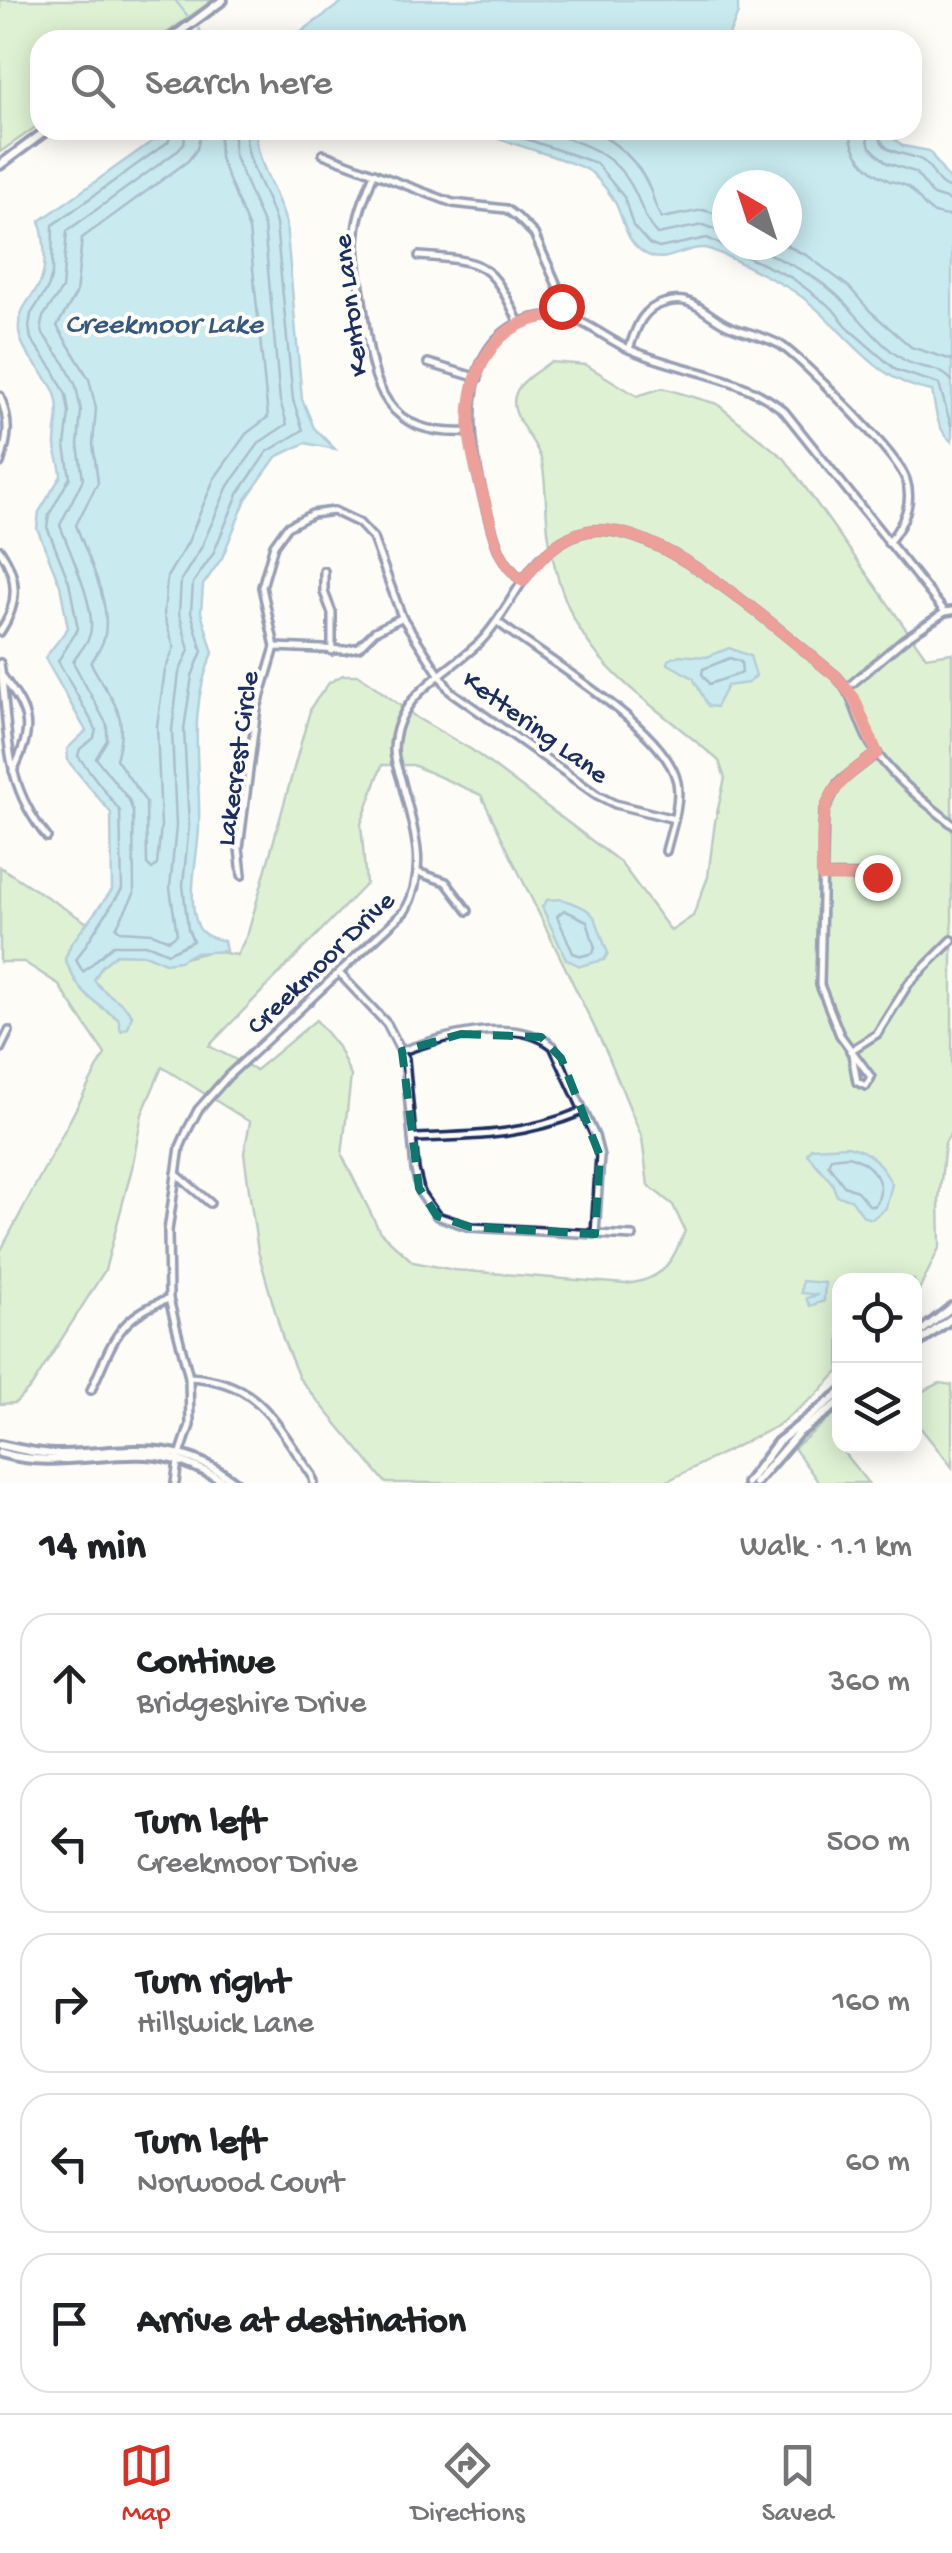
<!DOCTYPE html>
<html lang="en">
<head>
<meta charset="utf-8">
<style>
  :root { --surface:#fff; --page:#f6f6f6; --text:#202124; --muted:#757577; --line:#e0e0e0; --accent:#d93025 }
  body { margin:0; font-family:"Gochi Hand",sans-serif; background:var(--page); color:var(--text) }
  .controls { position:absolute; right:30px; bottom:30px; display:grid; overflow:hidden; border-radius:20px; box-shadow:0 5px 25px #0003 }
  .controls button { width:90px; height:90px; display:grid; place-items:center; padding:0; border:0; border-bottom:2px solid var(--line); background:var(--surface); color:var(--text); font:50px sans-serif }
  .compass { position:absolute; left:712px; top:170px; width:90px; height:90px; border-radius:50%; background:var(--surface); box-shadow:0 5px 25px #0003; rotate:321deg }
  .stop { position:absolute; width:30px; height:30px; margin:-22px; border:8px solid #d93025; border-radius:50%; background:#fff }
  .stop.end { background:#d93025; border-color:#fff; box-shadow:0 2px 10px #0008 }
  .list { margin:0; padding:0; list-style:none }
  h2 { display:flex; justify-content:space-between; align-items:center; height:130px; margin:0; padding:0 40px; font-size:42px }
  h2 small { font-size:32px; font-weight:400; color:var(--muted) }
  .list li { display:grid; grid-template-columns:65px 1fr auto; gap:30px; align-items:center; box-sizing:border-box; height:140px; margin:0 20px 20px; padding:0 20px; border:2px solid var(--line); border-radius:30px }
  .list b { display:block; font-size:38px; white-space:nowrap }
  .list p { margin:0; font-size:32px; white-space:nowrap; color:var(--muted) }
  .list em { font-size:32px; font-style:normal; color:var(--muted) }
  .icon { flex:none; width:55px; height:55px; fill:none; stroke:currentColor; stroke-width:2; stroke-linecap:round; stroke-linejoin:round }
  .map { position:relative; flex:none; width:952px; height:1483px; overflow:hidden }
  .search { position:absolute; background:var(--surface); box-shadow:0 5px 25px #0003; left:30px; right:30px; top:30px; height:110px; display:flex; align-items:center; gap:25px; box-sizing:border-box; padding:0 35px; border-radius:30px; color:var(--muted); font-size:38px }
  .sheet { height:930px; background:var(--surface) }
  nav { display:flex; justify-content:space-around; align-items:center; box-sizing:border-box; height:140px; border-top:2px solid var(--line); background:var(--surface); font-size:28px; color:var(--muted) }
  nav a { display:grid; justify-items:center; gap:5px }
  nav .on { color:var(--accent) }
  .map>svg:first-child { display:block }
  .green { fill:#b9e7a6; stroke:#6a8b82; stroke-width:2.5; fill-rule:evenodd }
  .water { fill:#89d7e7; stroke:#5d94b0; stroke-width:2.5; fill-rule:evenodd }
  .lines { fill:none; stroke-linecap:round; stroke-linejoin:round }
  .shore { stroke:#477295; stroke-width:2.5 }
  .stream { stroke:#5d94b0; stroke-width:2.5 }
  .minor-casing { stroke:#1b2f5e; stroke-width:12 }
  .tertiary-casing { stroke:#1b2f5e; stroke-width:14 }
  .minor { stroke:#fdfcf7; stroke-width:5 }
  .tertiary { stroke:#fdfcf7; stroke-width:6 }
  .route { stroke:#d93025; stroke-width:12 }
  .marked { fill:none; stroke:#0f766e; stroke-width:8; stroke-dasharray:20 12; stroke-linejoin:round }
  .labels { text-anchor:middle; stroke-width:8; stroke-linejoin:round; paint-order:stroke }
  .street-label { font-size:28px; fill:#1b2f5e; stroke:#fdfcf7 }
  .water-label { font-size:30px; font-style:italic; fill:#365980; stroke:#fdfcf7 }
</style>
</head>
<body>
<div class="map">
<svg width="952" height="1483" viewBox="0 0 952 1483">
  <rect width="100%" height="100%" fill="#fdfcf7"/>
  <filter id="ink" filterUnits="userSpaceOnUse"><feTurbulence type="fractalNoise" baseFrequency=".01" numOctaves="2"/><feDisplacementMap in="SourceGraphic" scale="20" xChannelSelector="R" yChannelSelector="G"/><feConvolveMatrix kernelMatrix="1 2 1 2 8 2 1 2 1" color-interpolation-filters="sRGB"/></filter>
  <g filter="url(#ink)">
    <g class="green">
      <polygon points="0,0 213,0 157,40 40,40 40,124 0,152"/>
      <path d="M550,362L586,365L637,396L663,388L717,404L785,459L926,657L952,653V1130L945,1143L939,1200L940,1246L915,1299L914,1280H840L839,1371L816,1395L777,1426L663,1483H386L299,1378L283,1339L258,1251L249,1190L244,1153L250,1122L162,1067L142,1114L132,1168L105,1270L32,1386L15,1403L0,1404V1252L105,1054L58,984L24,962H0V867L89,924L71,944L65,959C79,994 90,999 118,1019L132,1015C121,998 104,996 94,980L102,966L116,954L148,955L165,963L212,951L237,955L248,933L311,707L329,683L343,675H359L417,718L472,750L620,862L671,931L693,916L708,877L715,822L725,778L719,761C633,685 569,663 549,538C545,513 547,486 542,462C537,437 500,412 520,386C527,377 541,369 550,362ZM382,765H413L481,795L608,1055L642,1138L648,1185L673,1205L685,1231C671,1264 663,1280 625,1284L454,1270L413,1262L380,1232L342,1155L351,1076L338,1047L316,1020L256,1070L209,1046L366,884L361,824Z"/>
      <polygon points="940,1383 952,1385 952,1467 915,1421 915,1395"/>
      <polygon points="839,1410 839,1426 834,1431 839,1447 868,1483 819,1483 794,1448"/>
    </g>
    <g class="water">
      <polygon points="345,0 738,0 738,13 727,40 290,40"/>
      <path d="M168,130H256C255,162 278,192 286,223L302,399L314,428L335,449L305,443L276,457L246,499L222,558L203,585L201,612L213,653C186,710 201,767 199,827C198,857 186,898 198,926C202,936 214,938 224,941L226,951L194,953L180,961L165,963L148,955L116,954L102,966L94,980C104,996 121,998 132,1015L128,1028L121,1031L118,1018C90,999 79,994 65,959L71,944L112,890L111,813L68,761L67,749L86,731L45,658L68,628L60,585L37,528L39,512L61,476C61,465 56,456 55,445C55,426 62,410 54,391C45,371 21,354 19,331C17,309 31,300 40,283C48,266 44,238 40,221Z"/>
      <path d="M471,130H883L903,146L929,151L952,184V442C936,429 936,410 932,391C865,380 842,319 787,287C772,279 719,250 704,248C684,246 666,266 646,254C625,242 625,223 616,204C611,194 600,181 592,173C582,163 493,138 471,130ZM727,185H787V245H727Z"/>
      <polygon points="729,648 750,656 756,676 748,683 727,686 716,707 708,706 693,678 668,664 669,660 679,655 707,657"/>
      <path d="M561,899C602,911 593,918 608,953L604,960L580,966L566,959L542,907L547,900Z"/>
      <path d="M848,1146C872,1152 880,1163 892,1184L886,1208L872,1219L864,1217L851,1199L837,1196L832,1183L807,1154L811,1148Z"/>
      <polygon points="802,1281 825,1283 824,1301 810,1306 806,1298 818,1295 801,1293"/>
    </g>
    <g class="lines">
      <g class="shore">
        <path d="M173,130L168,142L53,225L52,274L48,288L31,314L29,327L31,339L54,371L66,395L69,413L65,446L70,477L49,515L47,527L69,582L78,629L58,661L96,729L94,738L80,749L78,756L120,811L122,889L76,960L83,972L113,945H149L168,953L193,941L188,929L183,885L189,826L184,729L192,676L202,651L191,612L193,583L213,554L238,494L267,452L303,430L293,400L276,224C268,192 244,163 246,130"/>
        <path d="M186,130L184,143L176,152L67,231L62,289L43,317L41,326L43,334L65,364L76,386L81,411L78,445L83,479L60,525C69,551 97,608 90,634C87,645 78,653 73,662L107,725V740L96,758L129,800L133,812L134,894L116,928L120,931L152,933L169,940L177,934L170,888L176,826L172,730L179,673L189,650L179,613L181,580L201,548L228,486L260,442L287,424L280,401L264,226L234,154V130"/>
        <path d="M201,130L197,149L188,161L82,238L76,294L57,326L89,379L96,409L93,444L98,482L76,525C87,556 111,601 105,634C104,645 96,654 91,663C112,704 130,711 116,759L146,802L147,864L152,869L157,865L161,825L157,726L165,670L174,648L164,615L167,577L188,542L214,479L246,434L268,417L249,229L220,158L219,130"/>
        <polyline points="500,130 596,163 624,197 633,226 649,244 659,248 707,238 792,278 832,308 850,330 896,370 939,384 952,429"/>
        <path d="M538,130C580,142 614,150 635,192C643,208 644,221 657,234L703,225L727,234"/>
        <path d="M588,130C615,139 639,162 650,189C654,199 655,209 662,218L703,210L727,217"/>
        <path d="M850,130C851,152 866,170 886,179C892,183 902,182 908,187C926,202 922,215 952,216"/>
        <polyline points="865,130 870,147 887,163 915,172 933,195 952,201"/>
        <path d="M878,130C882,159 907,150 923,161C936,170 934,186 952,189"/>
        <path d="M751,245C783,261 818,275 843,301C862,321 880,345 904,360C921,370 939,365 952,381"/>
        <polyline points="785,245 808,256 849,287 870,311 911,347 952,360"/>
        <polygon points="730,658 741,662 742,673 709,684 702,674 703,669"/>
        <polygon points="564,910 587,921 595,948 593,953 582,956 573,953 557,916"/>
        <path d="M848,1156C871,1162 890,1184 874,1206L869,1205L857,1191L844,1186L828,1164L831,1158Z"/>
      </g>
      <g class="stream">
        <polyline points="175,0 190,19"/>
        <polyline points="199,29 206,40"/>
      </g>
      <defs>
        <g id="minor">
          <polyline points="323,154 453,203 506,209 517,217 534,234 557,285 561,305 558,316"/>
          <path d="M374,173C367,192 358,211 356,231C353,258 361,288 364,315C373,387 384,437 470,432"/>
          <path d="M419,256C485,261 491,262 519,323"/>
          <path d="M629,349C636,329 641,309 664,303C692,294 702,312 725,324C743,333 764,335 782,346C805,362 899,456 906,480C914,504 903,525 888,543"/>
          <polyline points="428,363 478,378"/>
          <path d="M0,396C10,422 9,437 0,463"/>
          <path d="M0,550C19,578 19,603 0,632"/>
          <polyline points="324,571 324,592 332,613 332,651"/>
          <path d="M523,581C498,562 494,537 486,508C471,453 453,360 515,325C528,318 545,315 560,316C585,319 606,339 629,349C680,372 740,374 784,411L945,612"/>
          <path d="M499,623C543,658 666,728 677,782C681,804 671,830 666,851"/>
          <polyline points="275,647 345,650 359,647 375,631 401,618"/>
          <path d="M0,663C10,731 1,780 47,837"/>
          <path d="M3,677C31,715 34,727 13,771"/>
          <polyline points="847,688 903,640 945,612 952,611"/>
          <polyline points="420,873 446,882 468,911"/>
          <polyline points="242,875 239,848 257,708 275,647 262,587 274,545 287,527 312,514 334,511 359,523 373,538 402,617 450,691 597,795 615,804 674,819"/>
          <path d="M823,876C842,876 864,874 882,879L883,888L871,891L853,876"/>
          <polyline points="339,973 387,1024 405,1059 415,1170 421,1194 437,1216 470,1227 633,1236"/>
          <polyline points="0,1049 9,1031"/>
          <path d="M402,1051C444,1036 515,1016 553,1046L595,1136L600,1156L595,1234"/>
          <polyline points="850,1051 877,1034 909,983 952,940"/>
          <polyline points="852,1054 857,1082 866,1086 871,1077 840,1035 820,985 824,812 838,783 877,753"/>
          <path d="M412,1138C476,1136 523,1136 583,1111"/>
          <polyline points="176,1174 210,1203"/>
          <path d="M189,1377C261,1381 274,1423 312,1475L314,1483"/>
          <path d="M91,1390C113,1343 116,1317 169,1299"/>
          <path d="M175,1483L178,1461L190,1425L189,1377L169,1299L168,1231L180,1147L188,1129L198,1110L228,1076L405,911C430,866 412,825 401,779C398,770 394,759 394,749C396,693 447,675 481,641C508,613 520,574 550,550C564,539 581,530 599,530C671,530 780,632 836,676C856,697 857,723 872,746C892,778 924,801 952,824"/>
        </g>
        <g id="tertiary">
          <polyline points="169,40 223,0"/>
          <polyline points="0,165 47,130"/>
          <polyline points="914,1337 952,1307"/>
          <polyline points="914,1346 952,1318"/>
          <path d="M0,1445C20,1449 42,1455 62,1454C131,1452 175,1437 236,1483"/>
          <path d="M0,1453C53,1468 94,1453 146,1455C174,1456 203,1469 226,1483"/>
          <polyline points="747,1483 778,1442 840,1393"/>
          <polyline points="755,1483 798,1433 840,1402"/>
        </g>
      </defs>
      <use href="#minor" class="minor-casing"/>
      <use href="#tertiary" class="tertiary-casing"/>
      <use href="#minor" class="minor"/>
      <use href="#tertiary" class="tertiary"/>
    </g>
  </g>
  <g class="lines" filter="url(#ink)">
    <path class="route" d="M561,306L558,316C491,317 465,377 470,438C473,461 480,484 486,507C494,536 497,562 523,581C540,557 565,531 597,530C668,527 781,633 836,676L854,698L877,753C816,797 823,805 822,876L877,877"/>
  </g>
  <path d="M0 0H952V1483H0ZM461,1034L541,1037L561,1058L600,1156L595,1234L470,1227L437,1216L419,1188L402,1051Z" fill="#fdfcf7" fill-opacity=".55" fill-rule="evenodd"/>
  <path class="marked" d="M461,1034L541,1037L561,1058L600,1156L595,1234L470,1227L437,1216L419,1188L402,1051Z"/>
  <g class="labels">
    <g class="street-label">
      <text transform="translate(348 306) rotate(-97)" y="10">Kenton Lane</text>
      <text transform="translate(537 725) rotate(36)" y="10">Kettering Lane</text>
      <text transform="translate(235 758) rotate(-82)" y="10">Lakecrest Circle</text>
      <text transform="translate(319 961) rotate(-44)" y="10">Creekmoor Drive</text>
    </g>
    <g class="water-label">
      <text x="164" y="332">Creekmoor Lake</text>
    </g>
  </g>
</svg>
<div class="controls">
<button><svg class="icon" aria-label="locate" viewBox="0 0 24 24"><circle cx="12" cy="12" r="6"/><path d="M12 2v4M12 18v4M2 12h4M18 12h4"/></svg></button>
<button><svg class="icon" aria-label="layers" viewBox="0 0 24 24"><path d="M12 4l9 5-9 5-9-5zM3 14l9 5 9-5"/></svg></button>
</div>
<svg class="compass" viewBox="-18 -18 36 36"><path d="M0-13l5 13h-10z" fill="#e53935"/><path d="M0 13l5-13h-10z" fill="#757577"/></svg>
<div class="stop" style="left:561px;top:306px"></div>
<div class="stop end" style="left:877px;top:877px"></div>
<div class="search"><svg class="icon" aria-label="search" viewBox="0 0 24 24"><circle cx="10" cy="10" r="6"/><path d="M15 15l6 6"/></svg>Search here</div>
</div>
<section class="sheet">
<h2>14 min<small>Walk · 1.1 km</small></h2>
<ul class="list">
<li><svg class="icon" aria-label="ahead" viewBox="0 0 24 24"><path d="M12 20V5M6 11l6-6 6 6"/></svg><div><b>Continue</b><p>Bridgeshire Drive</p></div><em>360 m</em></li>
<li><svg class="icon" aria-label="left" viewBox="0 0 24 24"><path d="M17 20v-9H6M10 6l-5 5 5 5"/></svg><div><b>Turn left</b><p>Creekmoor Drive</p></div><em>500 m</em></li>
<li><svg class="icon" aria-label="right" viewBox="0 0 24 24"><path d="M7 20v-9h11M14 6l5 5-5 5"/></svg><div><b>Turn right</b><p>Hillswick Lane</p></div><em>160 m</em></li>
<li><svg class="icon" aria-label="left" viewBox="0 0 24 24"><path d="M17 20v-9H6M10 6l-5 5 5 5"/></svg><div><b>Turn left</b><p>Norwood Court</p></div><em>60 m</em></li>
<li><svg class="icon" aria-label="arrive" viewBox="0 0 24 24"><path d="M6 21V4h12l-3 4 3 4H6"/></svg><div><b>Arrive at destination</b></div></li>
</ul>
</section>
<nav>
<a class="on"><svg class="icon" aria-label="map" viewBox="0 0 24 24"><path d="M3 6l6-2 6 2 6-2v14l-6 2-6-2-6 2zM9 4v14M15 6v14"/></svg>Map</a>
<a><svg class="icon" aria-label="directions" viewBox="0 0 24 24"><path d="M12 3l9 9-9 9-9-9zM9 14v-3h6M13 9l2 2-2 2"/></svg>Directions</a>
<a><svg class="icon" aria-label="saved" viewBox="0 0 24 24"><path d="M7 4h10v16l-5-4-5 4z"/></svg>Saved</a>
</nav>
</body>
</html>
